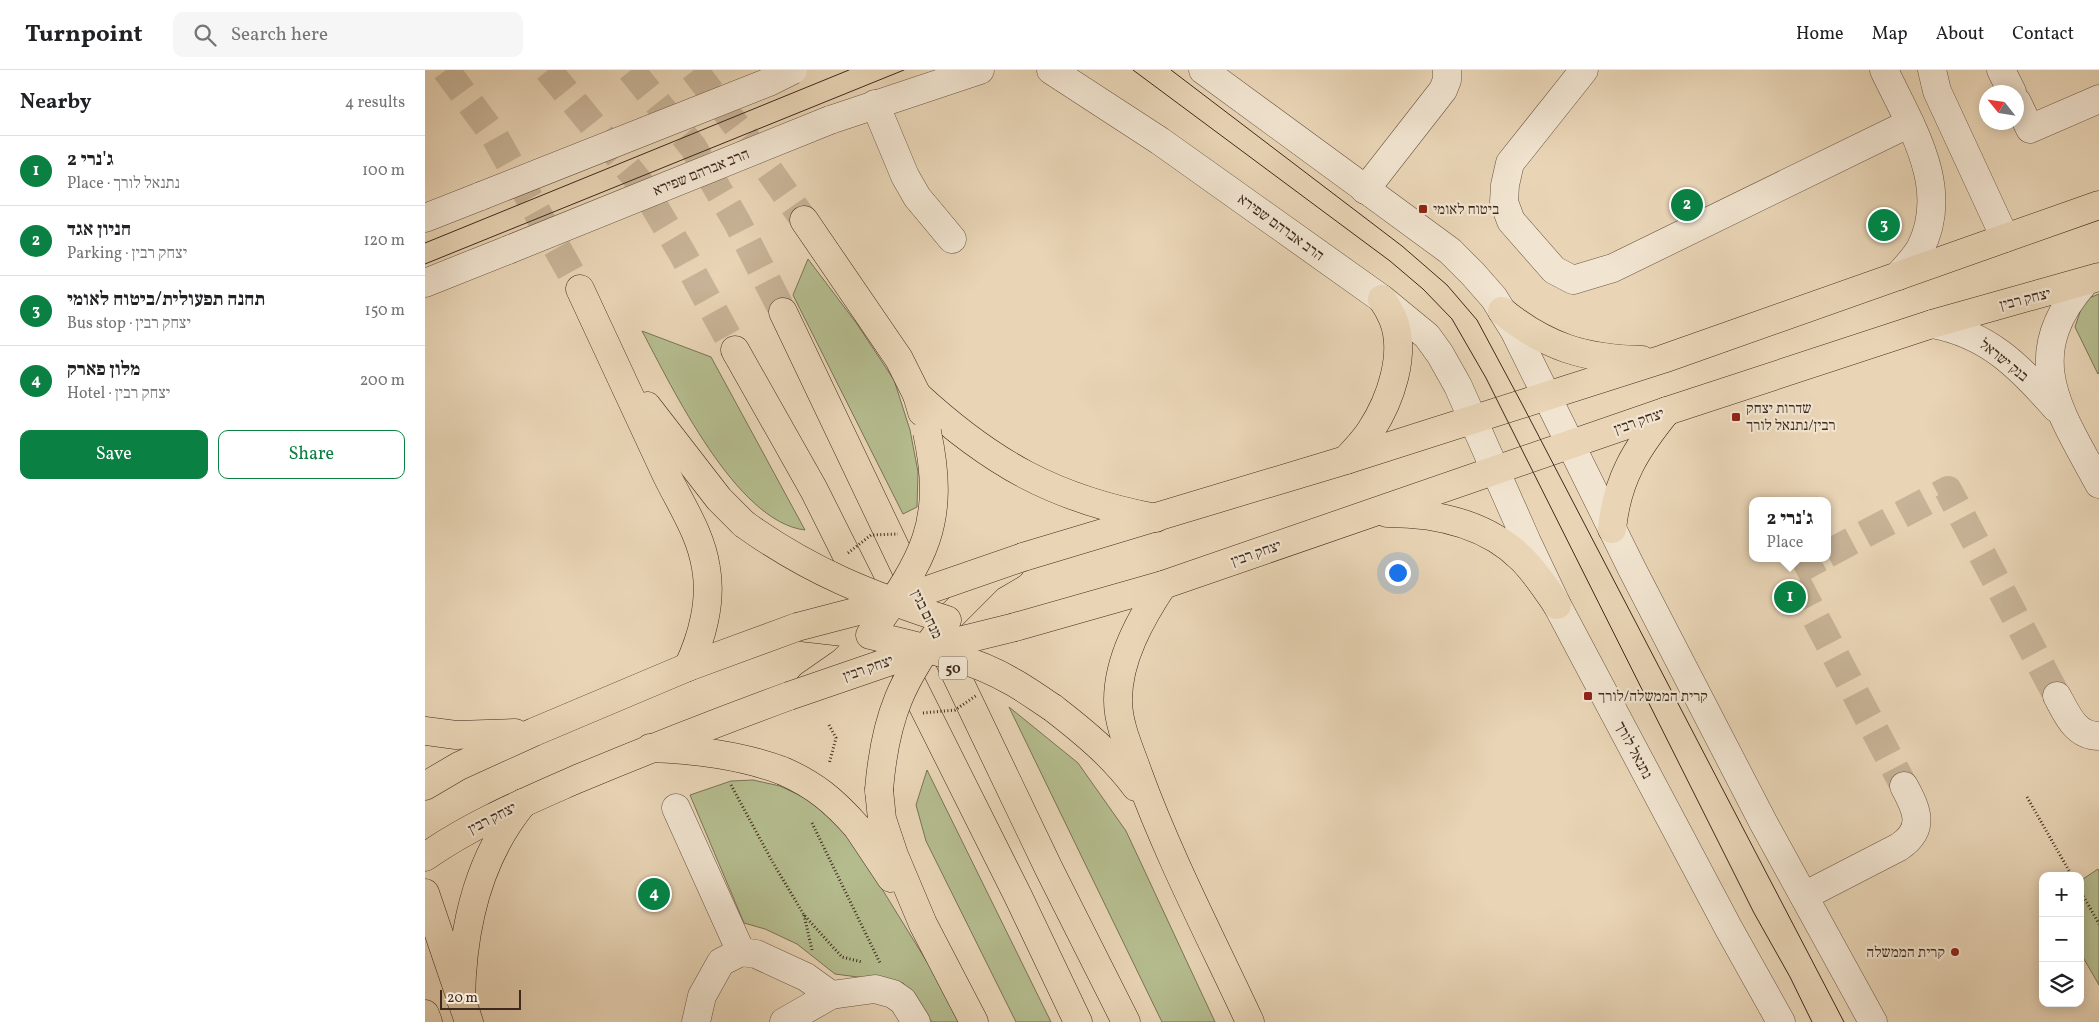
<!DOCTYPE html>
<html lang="en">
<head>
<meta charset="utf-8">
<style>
  :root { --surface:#fff; --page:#f6f6f6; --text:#202124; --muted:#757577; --line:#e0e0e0; --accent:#0b8043 }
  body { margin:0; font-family:Vollkorn,"Frank Ruhl Libre",serif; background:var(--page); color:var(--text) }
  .controls { position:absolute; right:15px; bottom:15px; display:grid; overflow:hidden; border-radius:10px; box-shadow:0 2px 12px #0003 }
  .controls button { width:45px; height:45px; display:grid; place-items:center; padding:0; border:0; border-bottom:1px solid var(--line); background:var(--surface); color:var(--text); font:25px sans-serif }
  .compass { position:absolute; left:1554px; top:15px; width:45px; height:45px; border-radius:50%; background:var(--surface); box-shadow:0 2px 12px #0003; rotate:300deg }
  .scale { position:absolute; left:15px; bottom:12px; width:81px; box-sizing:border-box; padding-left:5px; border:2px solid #3e291c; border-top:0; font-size:14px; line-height:18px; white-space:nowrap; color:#3e291c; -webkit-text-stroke:4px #f1e4d0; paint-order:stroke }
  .you { position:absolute; left:972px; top:502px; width:18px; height:18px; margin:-12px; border:4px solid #fff; border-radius:50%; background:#1a73e8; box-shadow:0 0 0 8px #1a73e833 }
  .badge { display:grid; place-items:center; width:32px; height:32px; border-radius:50%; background:var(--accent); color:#fff; font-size:16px; font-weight:700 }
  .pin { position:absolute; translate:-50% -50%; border:2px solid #fff; box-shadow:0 1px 5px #0006 }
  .popup { position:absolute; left:1324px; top:427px; width:82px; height:65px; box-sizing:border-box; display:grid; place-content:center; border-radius:10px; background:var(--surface); filter:drop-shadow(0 1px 4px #0005); font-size:16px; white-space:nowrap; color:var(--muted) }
  .popup b { font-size:19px; color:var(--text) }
  .popup::after { content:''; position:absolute; left:50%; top:100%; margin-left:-10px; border:10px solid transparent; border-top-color:var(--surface) }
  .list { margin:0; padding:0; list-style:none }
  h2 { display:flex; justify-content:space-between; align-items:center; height:65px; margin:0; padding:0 20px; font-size:21px }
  h2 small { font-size:16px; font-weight:400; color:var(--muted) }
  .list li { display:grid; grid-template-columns:32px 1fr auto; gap:15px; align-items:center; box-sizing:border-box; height:70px; padding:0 20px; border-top:1px solid var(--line) }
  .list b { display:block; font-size:19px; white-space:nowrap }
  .list p { margin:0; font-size:16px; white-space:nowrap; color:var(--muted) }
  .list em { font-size:16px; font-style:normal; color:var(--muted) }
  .actions { display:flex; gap:10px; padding:15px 20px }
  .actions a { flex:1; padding:11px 0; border:1px solid var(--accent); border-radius:10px; text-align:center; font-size:18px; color:var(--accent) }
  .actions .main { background:var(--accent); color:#fff }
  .icon { flex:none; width:28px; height:28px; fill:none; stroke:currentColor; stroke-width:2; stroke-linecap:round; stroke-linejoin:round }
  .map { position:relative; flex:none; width:1674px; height:952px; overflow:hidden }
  header { display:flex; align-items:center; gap:30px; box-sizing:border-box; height:70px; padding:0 25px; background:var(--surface); border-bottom:1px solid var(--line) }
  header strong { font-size:24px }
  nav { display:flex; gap:28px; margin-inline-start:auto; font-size:18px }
  .search { width:350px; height:45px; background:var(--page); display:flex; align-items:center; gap:12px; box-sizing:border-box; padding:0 18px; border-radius:10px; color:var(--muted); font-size:19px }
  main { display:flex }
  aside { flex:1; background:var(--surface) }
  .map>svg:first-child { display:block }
  .green { fill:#b5bd8f; stroke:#7a7356 }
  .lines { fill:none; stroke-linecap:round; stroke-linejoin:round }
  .minor-tunnel { stroke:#c7b397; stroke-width:28; stroke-dasharray:28 14; stroke-linecap:butt }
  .highway-tunnel { stroke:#c7b397; stroke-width:28; stroke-dasharray:28 14; stroke-linecap:butt }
  .minor-casing { stroke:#695442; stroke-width:29 }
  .major-casing { stroke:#3e291c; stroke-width:29 }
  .highway-casing { stroke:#3e291c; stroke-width:29 }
  .path { stroke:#3e291c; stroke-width:3; stroke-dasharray:1 2.5; stroke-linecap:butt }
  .minor { stroke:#f1e4d0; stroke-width:28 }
  .major { stroke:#e9d5b6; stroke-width:28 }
  .highway { stroke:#e9d5b6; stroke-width:28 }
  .tram { stroke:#3e291c; stroke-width:1 }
  .minor-bridge-casing { stroke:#695442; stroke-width:29; stroke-linecap:butt }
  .major-bridge-casing { stroke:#3e291c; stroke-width:29; stroke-linecap:butt }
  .highway-bridge-casing { stroke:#3e291c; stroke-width:29; stroke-linecap:butt }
  .path-bridge { stroke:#3e291c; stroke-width:3; stroke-dasharray:1 2.5; stroke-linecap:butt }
  .minor-bridge { stroke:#f1e4d0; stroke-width:28 }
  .major-bridge { stroke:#e9d5b6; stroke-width:28 }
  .highway-bridge { stroke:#e9d5b6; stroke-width:28 }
  .poi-dot { fill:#8f2418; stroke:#f1e4d0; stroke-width:2 }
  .labels { text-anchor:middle; stroke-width:4.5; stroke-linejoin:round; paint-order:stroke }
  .shield { fill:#f1e4d0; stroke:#746152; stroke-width:1 }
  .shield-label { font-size:14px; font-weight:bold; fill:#3e291c }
  .street-label { font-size:15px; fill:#3e291c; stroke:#f1e4d0 }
  .poi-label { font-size:15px; fill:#3e291c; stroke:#f1e4d0; text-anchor:start }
</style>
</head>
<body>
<header>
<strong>Turnpoint</strong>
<div class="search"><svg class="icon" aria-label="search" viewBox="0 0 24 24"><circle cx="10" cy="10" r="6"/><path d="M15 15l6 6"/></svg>Search here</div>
<nav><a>Home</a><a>Map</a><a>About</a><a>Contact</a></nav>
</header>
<main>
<aside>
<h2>Nearby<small>4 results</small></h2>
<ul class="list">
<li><span class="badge">1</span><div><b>ג'נרי 2</b><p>Place · נתנאל לורך</p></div><em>100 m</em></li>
<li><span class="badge">2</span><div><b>חניון אגד</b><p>Parking · יצחק רבין</p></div><em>120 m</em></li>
<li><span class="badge">3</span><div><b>תחנה תפעולית/ביטוח לאומי</b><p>Bus stop · יצחק רבין</p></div><em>150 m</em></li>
<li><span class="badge">4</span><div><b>מלון פארק</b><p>Hotel · יצחק רבין</p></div><em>200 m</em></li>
</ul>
<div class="actions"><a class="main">Save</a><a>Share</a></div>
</aside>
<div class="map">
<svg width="1674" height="952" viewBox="0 0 1674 952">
  <rect width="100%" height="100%" fill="#e9d5b6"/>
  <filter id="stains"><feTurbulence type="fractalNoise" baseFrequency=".004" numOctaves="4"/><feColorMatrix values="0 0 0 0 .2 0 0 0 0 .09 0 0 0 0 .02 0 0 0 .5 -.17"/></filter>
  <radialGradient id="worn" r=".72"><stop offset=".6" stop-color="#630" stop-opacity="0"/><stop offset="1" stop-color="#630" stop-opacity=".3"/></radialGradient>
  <g class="green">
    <polygon points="383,189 432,254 469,310 485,360 493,402 492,437 478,444 368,225"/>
    <polygon points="1674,224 1674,303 1673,304 1650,257 1659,230"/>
    <path d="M217,261L286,287L380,460C311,452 247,317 217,261Z"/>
    <polygon points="584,637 653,693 701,761 790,952 737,952"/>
    <polygon points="502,700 626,952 591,952 501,771 491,735"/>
    <polygon points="328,710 355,716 393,734 410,747 433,780 539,952 507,952 478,913 410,904 372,874 340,859 319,853 265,725 306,711"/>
    <polygon points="1673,799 1674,801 1674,915 1655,882 1655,811"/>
  </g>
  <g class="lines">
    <g class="minor-tunnel">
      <polyline points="1402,484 1523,420 1632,626"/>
      <polyline points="1395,488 1367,503 1479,716"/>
    </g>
    <g class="highway-tunnel">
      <polyline points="21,0 70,67 155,219"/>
      <polyline points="123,0 216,114 257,183 310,280"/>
      <polyline points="206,0 268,77 312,152 358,242"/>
      <polyline points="269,0 324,72 379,150"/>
    </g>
    <defs>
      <g id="minor">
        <polyline points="626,0 735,71 957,229 1002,266 1015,284 1033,316 1102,472 1132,535 1304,859 1356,952"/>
        <polyline points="778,0 1025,181 1048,204 1069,228 1090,262 1207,499 1338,752 1448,952"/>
        <polyline points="1159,0 1085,93 1080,115 1079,132 1086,151 1129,200 1148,210 1188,198 1485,53"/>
        <path d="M1459,0C1485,55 1527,118 1495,179C1489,189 1481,197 1473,206"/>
        <polyline points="1507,0 1512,21 1580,168"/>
        <polyline points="1576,0 1587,22"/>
        <polyline points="1592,32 1605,59 1674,29"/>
        <polyline points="450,34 480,106 492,127 527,169"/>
        <polyline points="405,50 555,0"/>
        <polyline points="940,120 1018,20 1022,10 1022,0"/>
        <polyline points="0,148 56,126"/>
        <path d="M1660,212C1593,287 1635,341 1674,414"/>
        <polyline points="0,213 83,180"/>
        <path d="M1507,254C1563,264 1595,297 1631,338"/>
        <path d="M1632,626C1642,644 1650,666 1674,666"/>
        <polyline points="251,738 316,882"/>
        <path d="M1379,826L1474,777C1501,759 1492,740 1479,716"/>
        <polyline points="271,952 277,926 296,892 316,882 331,884 381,907 406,925"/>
        <polyline points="359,952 406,925 450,919 468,924 478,931 491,952"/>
      </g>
      <g id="major">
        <path d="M1077,241C1121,277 1160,289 1217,290"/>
        <path d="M921,390C930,380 939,371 946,360C965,331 982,284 968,249C965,242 961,235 957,229"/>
        <path d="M962,443C1011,443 1061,453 1097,489C1111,503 1121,519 1132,535"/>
        <path d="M1187,459C1192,409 1211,379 1242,341"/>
        <polyline points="598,487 921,390 1238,289 1674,135"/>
        <polyline points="590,557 738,515 1242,341 1507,254 1674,207"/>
        <polyline points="0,661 31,665 90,663"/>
        <polyline points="0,716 34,696 109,662 263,597 372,557"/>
        <path d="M0,787C47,754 100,732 152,709C222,680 293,652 364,626"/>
        <polyline points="0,823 44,952"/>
        <path d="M36,930C37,859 52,789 98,733"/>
        <polyline points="0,944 3,952"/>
      </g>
      <g id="highway">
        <polyline points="379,150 474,289 492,325 497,342"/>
        <path d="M155,219C184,280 212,343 241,404C256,435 276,464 281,498C287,531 277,568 263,597"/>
        <polyline points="358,242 492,523"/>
        <polyline points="310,280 389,420 446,534"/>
        <path d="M492,325C567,394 630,429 731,448"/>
        <polyline points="222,336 294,429 319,454"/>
        <path d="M738,515C716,548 693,589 693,630C693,655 705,680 713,703C744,788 787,870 825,952"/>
        <polyline points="522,550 564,508 586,495"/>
        <polyline points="374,557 445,565"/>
        <polyline points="513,567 624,799 701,952"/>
        <polyline points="475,590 593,826 653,952"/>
        <polyline points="385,615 418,592 445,565"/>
        <path d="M628,638C659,662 687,685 711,717"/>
        <path d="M225,678C268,679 319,686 358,701"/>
        <polyline points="454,720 457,749 469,785 498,854 549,952"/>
        <polyline points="432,757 466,808"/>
      </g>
    </defs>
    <use href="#minor" class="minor-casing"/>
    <use href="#major" class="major-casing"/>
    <use href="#highway" class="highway-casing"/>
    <g class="path">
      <polyline points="404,655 411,668 404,694"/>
      <polyline points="306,715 347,791 379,845 417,887 437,892"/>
      <polyline points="1602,727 1647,806"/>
      <polyline points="387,753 455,893"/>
      <polyline points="1655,820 1674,854"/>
      <polyline points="379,845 387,880"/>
    </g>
    <use href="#minor" class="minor"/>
    <use href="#major" class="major"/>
    <use href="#highway" class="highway"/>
    <g class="tram">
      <polyline points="708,0 965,191 998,219 1027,249 1061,308 1329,843 1365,907 1387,952"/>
      <polyline points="746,0 977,176 1022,215 1052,250 1097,334 1419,952"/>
      <polyline points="0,173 424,0"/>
      <polyline points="0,194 479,0"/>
    </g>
    <defs>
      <g id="minor-bridge">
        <polyline points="56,126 344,12 368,0"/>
        <polyline points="83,180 405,50"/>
      </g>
      <g id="major-bridge">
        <polyline points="372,557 468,532 598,487"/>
        <polyline points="364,626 501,579 590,557"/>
      </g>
      <g id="highway-bridge">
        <path d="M502,362C522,456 497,490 445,565C491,576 545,587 586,611C601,619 614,629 628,638"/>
        <path d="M319,454C386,502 445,525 522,550C477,608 460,646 454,720"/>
        <path d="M358,701C390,715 409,731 432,757"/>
      </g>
    </defs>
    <use href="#minor-bridge" class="minor-bridge-casing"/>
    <use href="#major-bridge" class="major-bridge-casing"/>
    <use href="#highway-bridge" class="highway-bridge-casing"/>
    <g class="path-bridge">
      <polyline points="423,483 446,465 473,464"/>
      <polyline points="498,643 530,640 552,625"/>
    </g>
    <use href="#minor-bridge" class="minor-bridge"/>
    <use href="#major-bridge" class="major-bridge"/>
    <use href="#highway-bridge" class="highway-bridge"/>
  </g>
  <g class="poi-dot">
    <rect x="993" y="134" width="10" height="10" rx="2.5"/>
    <rect x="1306" y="342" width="10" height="10" rx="2.5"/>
    <rect x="1158" y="621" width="10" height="10" rx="2.5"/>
    <circle cx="1530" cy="882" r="5"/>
  </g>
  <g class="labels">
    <rect class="shield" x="514" y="586.5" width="28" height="23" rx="4"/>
    <g class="shield-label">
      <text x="528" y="603">50</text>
    </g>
    <g class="street-label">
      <text transform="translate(276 102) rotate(-22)" y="5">הרב אברהם שפירא</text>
      <text transform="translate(856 157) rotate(36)" y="5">הרב אברהם שפירא</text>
      <text transform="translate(1600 229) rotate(-14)" y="5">יצחק רבין</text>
      <text transform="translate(1579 290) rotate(39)" y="5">בנק ישראל</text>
      <text transform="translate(1214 351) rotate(-19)" y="5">יצחק רבין</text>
      <text transform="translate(831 483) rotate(-19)" y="5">יצחק רבין</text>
      <text transform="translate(502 544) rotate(64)" y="5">מנחם בגין</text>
      <text transform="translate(443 598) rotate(-19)" y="5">יצחק רבין</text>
      <text transform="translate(1209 680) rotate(62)" y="5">נתנאל לורך</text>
      <text transform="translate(67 748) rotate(-27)" y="5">יצחק רבין</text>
    </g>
    <g class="poi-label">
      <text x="1008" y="144">ביטוח לאומי</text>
      <text x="1321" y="343">שדרות יצחק<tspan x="1321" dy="17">רבין/נתנאל לורך</tspan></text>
      <text x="1173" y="631">קרית הממשלה/לורך</text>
      <text x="1520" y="887" text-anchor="end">קרית הממשלה</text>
    </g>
  </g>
  <rect width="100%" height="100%" filter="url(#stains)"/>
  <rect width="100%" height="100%" fill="url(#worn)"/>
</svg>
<div class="controls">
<button>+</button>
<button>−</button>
<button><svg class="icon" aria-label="layers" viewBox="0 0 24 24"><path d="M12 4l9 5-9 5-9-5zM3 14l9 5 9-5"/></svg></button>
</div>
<svg class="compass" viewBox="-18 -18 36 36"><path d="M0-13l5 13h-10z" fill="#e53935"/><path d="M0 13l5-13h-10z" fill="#757577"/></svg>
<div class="scale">20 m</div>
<div class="you"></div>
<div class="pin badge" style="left:1365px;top:527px">1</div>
<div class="popup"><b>ג'נרי 2</b>Place</div>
<div class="pin badge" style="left:1262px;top:135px">2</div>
<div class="pin badge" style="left:1459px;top:155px">3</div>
<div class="pin badge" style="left:229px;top:824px">4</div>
</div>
</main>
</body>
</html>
